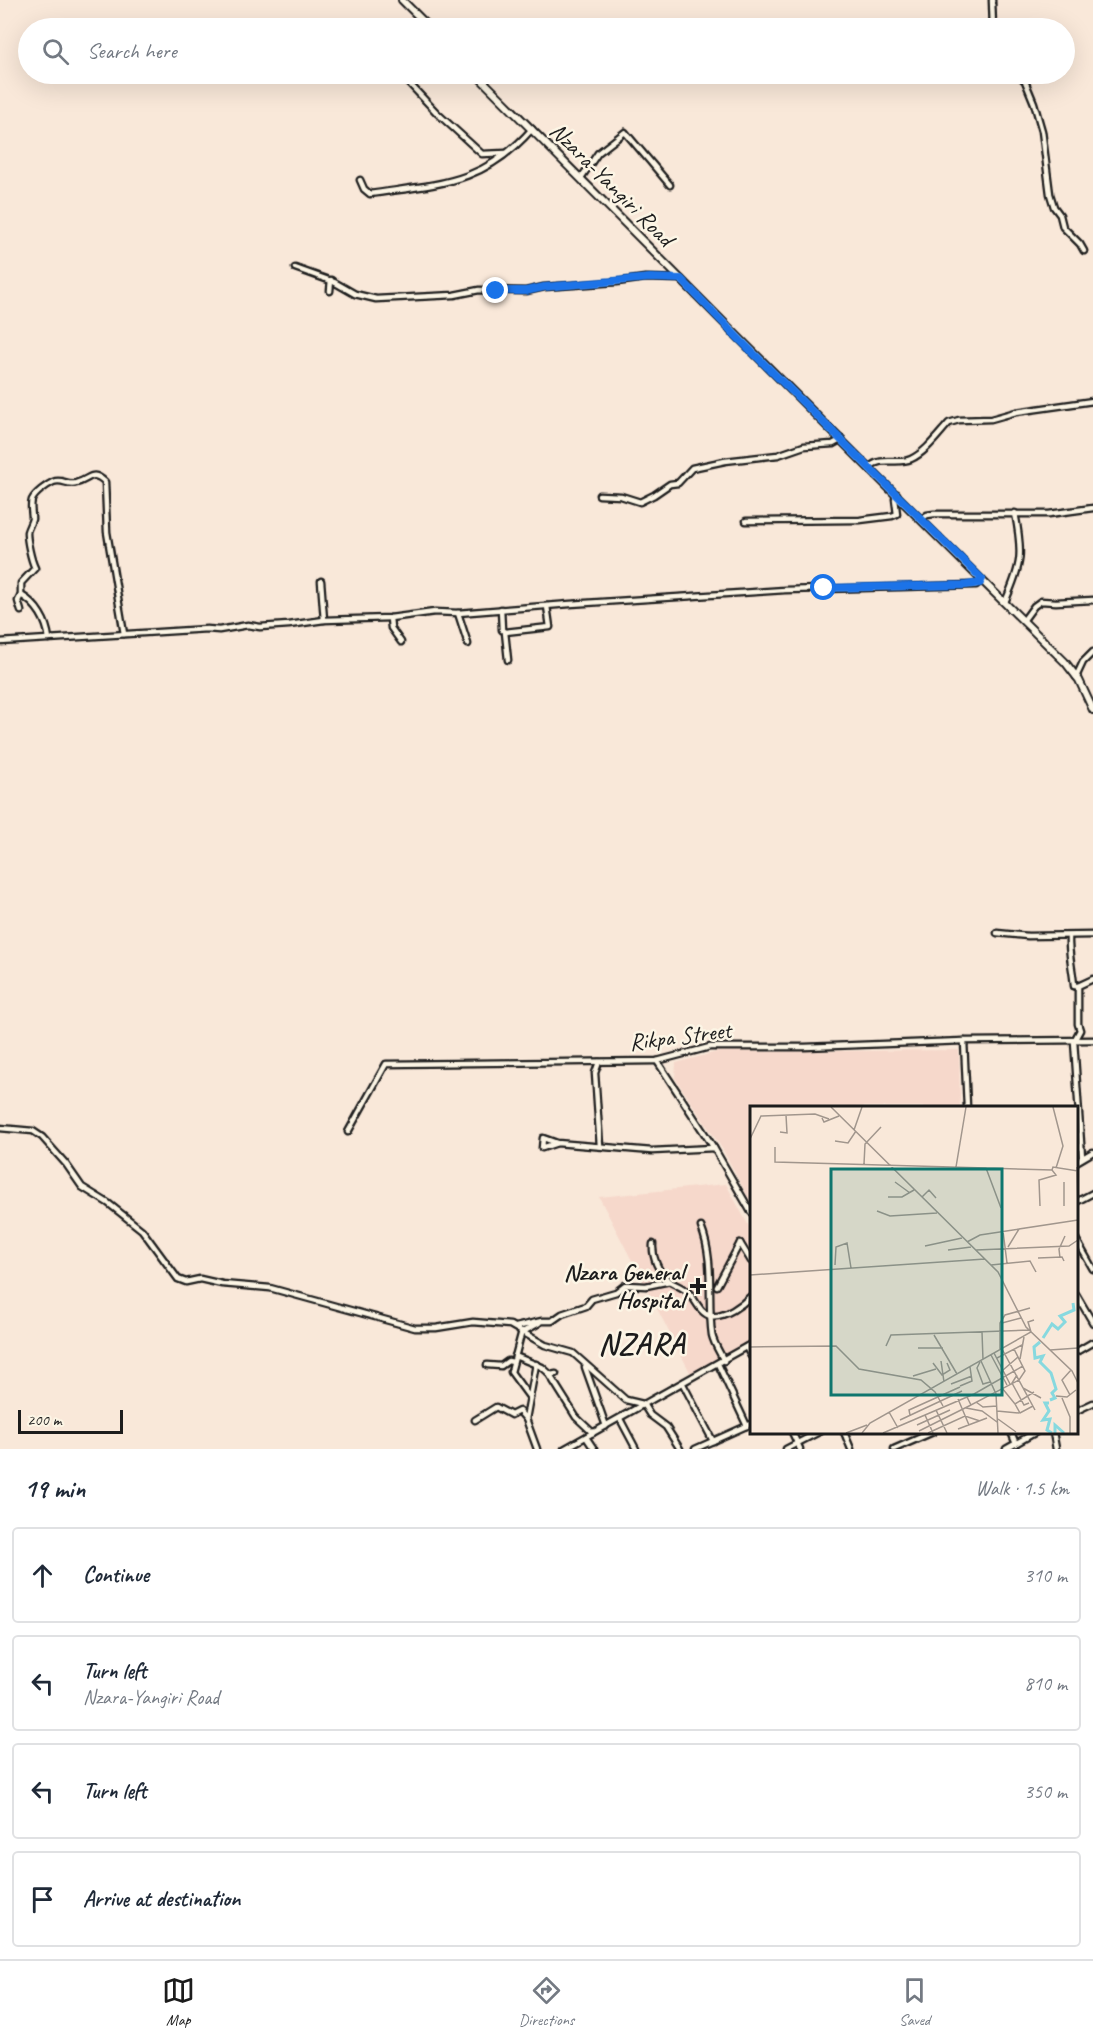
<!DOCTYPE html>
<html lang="en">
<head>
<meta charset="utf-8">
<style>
  :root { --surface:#fff; --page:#f2f2f3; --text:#1f2937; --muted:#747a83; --line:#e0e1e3; --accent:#1c1c1c }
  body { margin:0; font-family:Caveat,sans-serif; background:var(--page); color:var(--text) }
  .scale { position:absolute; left:18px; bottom:15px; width:105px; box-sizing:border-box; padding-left:6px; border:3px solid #1c1c1c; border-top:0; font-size:16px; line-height:21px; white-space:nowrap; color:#1c1c1c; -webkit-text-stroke:4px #fcf5e5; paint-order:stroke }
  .stop { position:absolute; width:18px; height:18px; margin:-14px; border:4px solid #1a73e8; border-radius:50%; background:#fff }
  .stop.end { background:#1a73e8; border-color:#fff; box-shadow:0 2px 6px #0008 }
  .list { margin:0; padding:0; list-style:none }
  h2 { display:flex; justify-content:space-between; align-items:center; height:78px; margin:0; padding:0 24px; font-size:26px }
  h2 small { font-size:20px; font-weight:400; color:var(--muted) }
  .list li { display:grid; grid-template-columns:39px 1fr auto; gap:18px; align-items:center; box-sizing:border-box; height:96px; margin:0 12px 12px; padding:0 12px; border:2px solid var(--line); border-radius:6px }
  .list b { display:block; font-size:22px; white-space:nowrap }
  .list p { margin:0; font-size:20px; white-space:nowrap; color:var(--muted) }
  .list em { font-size:20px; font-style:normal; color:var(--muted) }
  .icon { flex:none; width:33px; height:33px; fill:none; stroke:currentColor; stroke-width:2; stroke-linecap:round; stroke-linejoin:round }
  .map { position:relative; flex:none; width:1093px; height:1449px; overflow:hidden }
  .search { position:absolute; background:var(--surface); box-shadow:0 6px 24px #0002; left:18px; right:18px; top:18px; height:66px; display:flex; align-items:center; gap:15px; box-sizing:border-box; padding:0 21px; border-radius:33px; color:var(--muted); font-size:22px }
  .sheet { height:510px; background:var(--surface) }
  nav { display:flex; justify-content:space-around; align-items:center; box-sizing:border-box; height:84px; border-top:2px solid var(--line); background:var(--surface); font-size:16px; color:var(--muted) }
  nav a { display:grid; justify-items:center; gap:3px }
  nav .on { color:var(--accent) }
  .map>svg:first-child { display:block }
  .built { fill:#f6d8cb }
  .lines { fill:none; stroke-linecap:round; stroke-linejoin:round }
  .minor-casing { stroke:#1c1c1c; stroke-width:9 }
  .major-casing { stroke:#1c1c1c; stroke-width:10 }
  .minor { stroke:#fcf5e5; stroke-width:4.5 }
  .major { stroke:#fcf5e5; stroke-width:6 }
  .route { stroke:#1a73e8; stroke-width:8 }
  .poi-dot { fill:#1c1c1c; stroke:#fcf5e5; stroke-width:2 }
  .labels { text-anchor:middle; stroke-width:5; stroke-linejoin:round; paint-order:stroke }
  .street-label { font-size:24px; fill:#1c1c1c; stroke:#fcf5e5 }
  .poi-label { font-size:24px; font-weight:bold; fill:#1c1c1c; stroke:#fcf5e5; text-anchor:end }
  .district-label { font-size:30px; font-weight:bold; letter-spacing:1.5px; fill:#1c1c1c; stroke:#fcf5e5 }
  .inset-river { fill:none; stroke:#87d9df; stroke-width:3 }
  .inset-road { fill:none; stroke:#a1968d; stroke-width:1.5 }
  .view { fill:#0f766e; fill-opacity:0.15; stroke:#0f766e; stroke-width:3 }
  .inset-edge { fill:none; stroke:#1c1c1c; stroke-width:3 }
</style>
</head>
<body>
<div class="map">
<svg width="1093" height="1449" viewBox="0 0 1093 1449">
  <rect width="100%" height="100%" fill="#f9e8d9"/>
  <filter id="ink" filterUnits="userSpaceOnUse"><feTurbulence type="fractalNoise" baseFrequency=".0167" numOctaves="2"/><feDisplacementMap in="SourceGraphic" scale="12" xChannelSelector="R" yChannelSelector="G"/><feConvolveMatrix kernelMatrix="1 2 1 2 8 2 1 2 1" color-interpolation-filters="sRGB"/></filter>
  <g filter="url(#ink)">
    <g class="built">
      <polygon points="959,1050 960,1107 751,1107 751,1203 723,1150 675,1078 676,1063 717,1052"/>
      <polygon points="726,1184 751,1230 751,1342 692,1376 599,1197"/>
    </g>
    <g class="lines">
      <defs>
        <g id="minor">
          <polyline points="992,0 993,28"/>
          <polyline points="1018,74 1025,81 1034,103 1042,131 1050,194 1054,207 1060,215 1063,227 1080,244 1084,251"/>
          <polyline points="408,82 437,113 482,154 506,153"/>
          <polyline points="581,178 598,153 625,132 670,185"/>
          <path d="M360,180L364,189L370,194C437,184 483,185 532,129"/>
          <polyline points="295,268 334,282 355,294 376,299 454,295 479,290 526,291 544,287 617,282 645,278 681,279"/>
          <polyline points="330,291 331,280"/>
          <path d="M870,467C881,456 898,465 911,459C926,452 938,435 949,423L959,420L991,419L1016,412L1093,401"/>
          <polyline points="599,495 621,496 640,502 654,495 670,484 678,483 692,468 725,461 778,455 804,446 833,444 842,439"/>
          <polyline points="922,519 927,515 934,514 1049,514 1093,508"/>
          <polyline points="746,521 860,520 892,516 897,514 895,499 897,494"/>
          <polyline points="321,581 324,620"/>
          <path d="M21,595C37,604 47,621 49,639"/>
          <path d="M1005,602C1022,564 1023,554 1015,513"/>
          <polyline points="501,609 502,630 505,632 508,660"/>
          <path d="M21,611L18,601L21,595V583L35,568C31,560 27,541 27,532C28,528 31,523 32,519C32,513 30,506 32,500C35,493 47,485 53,482C62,478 68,486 76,483C90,480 91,469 105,482L107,532L124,634"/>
          <polyline points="458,613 468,644"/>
          <polyline points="390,618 391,628 401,642"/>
          <polyline points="1023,621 1034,606 1041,601 1056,602 1093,600"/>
          <polyline points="505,632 550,627 547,606"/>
          <polyline points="0,642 207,629 219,630 248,625 260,627 289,625 324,620 390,618 435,612 458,613 570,604 785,590 976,585 981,580"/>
          <polyline points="1076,677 1083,662 1093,652"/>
          <polyline points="997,933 1028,936 1093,935"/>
          <path d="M1069,937C1068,953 1073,970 1074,986H1078"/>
          <polyline points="964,1041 967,1107"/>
          <polyline points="657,1061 714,1148 751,1212"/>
          <polyline points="599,1062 595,1073 600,1146"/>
          <polyline points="0,1128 33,1131 42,1137 66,1164 82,1187 108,1203 142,1230 178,1279 186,1282 200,1279 222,1284 270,1288 415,1328 436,1328 473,1322 510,1325 545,1345 573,1353 626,1400 643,1404 650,1415 666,1427 680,1449"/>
          <polyline points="348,1132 386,1064 657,1061 710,1047 805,1047 964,1041 1093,1040"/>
          <polyline points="557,1143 542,1148 543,1138 557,1143 652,1151 714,1148"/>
          <polyline points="1082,1158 1074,1041 1080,1030 1078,1024 1078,986 1093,979"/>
          <polyline points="1076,1162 1093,1152"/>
          <polyline points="1076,1202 1093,1193"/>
          <path d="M701,1227C715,1261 707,1299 712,1335C714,1344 720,1353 724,1361"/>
          <polyline points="1076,1239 1093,1269"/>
          <polyline points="740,1243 751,1261"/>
          <path d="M653,1244C652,1257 658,1272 669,1281C675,1285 683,1287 689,1293C696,1300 700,1314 711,1316C725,1318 742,1305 751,1296"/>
          <polyline points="717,1286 740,1243"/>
          <polyline points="1076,1294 1093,1323"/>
          <polyline points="516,1327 542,1321 552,1321 562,1314 586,1306 592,1299 616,1292 625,1285 646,1286 670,1281"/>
          <polyline points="522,1331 511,1372 530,1398"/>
          <polyline points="523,1332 539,1323"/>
          <polyline points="746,1347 751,1356"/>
          <polyline points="1076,1352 1093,1342"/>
          <polyline points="515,1356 542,1367 551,1375 556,1374"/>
          <polyline points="536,1364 526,1419 537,1449"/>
          <polyline points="718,1364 747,1426"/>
          <polyline points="487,1365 501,1366 508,1361 513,1362"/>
          <polyline points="585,1367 606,1426"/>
          <polyline points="549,1374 576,1417 593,1433"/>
          <polyline points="683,1384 713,1441"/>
          <polyline points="1076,1411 1093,1403"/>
          <polyline points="620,1419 636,1449"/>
          <polyline points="475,1420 496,1407 511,1415 519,1411 526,1419"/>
          <polyline points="792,1432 800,1449"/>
          <polyline points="844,1432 851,1449"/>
          <polyline points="1011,1432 1016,1444"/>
          <polyline points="1053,1432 1056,1449"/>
          <polyline points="586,1437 594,1449"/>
          <polyline points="564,1449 751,1344"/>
          <polyline points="695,1449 751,1424"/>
          <polyline points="786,1449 819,1432"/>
          <polyline points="894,1449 933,1432"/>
          <polyline points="1006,1449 1036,1432"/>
        </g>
        <g id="major">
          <polyline points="402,0 430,28"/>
          <path d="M476,74C672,269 866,468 1065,662L1079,680L1093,710"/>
        </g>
      </defs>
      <use href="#minor" class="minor-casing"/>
      <use href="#major" class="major-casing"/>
      <use href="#minor" class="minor"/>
      <use href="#major" class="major"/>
    </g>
  </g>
  <g class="lines" filter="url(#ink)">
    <polyline class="route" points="496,291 526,291 544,287 650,278 681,279 741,341 982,579 980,583 966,585 824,588"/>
  </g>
  <path class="poi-dot" d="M695 1277h6v6h6v6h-6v6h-6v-6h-6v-6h6z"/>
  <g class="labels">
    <g class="street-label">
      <text transform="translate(612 184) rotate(45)" y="8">Nzara-Yangiri Road</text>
      <text transform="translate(680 1036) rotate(-7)" y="8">Rikpa Street</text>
    </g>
    <g class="poi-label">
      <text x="684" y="1280">Nzara General<tspan x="684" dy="28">Hospital</tspan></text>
    </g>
    <g class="district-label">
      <text x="642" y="1354">NZARA</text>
    </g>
  </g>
  <g transform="translate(750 1106)">
    <rect width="328" height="328" fill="#f9e8d9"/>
    <path class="inset-river" d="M293,232L302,218L308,223L315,216L310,210L324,204L323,197M290,236L284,241L285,252L293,250L290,256L301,267L306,283L302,287L305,292L300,294M299,297H295L299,305L293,314L300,313L297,324L302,327M305,327V319L314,327"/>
    <path class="inset-road" d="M81,1L248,166L276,221L322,265L328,277M303,1L313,40L306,62M72,12L74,16L89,10M104,24L112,1M30,26L37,27L36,9M0,33L11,10L65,8L79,13M85,35L98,37L106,25M25,41V56L236,62L251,102M114,58L115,38L131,21M206,61L216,1M327,61L328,104M236,62L302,64L306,69L289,74L290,100M302,64L303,61L328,65M145,76L160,87M138,91H152L164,84M172,91L179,84L186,92M314,100V76M127,105L140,110L187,107M253,125L257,157M217,136L230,129L269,123M175,140L212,132M258,141L269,123L328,114M198,144L221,141M226,144L319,140L328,134M288,152L312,151L314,155M310,152L309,143L315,130M85,159L86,141L97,137L101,162M241,159L280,155L286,166M0,169L235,153M252,217L271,212M232,226L233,254M184,229L207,268M136,240L141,229L279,224M0,241L86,240L109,263L171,274L185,286L193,300M168,242H193M252,243L285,304M250,244V217L255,209L280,202M300,244L328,242M244,247L260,278M241,249L257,279M247,252L272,239M270,253L274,231M191,255L194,276M231,255L246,288L248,327M230,256L227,262L233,278L240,276M183,257L192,269L200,264L197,257M253,264L268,251M267,269L262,277L274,299L279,297M163,270L186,263M201,278L222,270M210,280L222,275L220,261M252,282L265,298L284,286M273,282L291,292M320,289L312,274L321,264M306,290L317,291L326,284M217,291L221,299L269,274L275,265L264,243M312,292L320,311V327M208,293L219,319M226,296L233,301L247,300M265,298L270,307L283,300M216,302L232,305L247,316M186,304L197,327M247,305L269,307M139,306L148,322M160,309L159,304L210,281M175,309L183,327M248,313L266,326M150,314L212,285M167,319L200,304M208,323L237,312M169,325L221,299M96,327L117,319M112,327L120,317L281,226L278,216L284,214M133,327L224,288L273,260M178,327L215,310L230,315"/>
    <path class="view" d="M81,63H252V289H81Z"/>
    <rect width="328" height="328" class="inset-edge"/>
  </g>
</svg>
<div class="scale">200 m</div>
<div class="stop" style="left:824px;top:588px"></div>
<div class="stop end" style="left:496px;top:291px"></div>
<div class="search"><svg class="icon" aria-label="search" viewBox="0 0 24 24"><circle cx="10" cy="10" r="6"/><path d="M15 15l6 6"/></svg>Search here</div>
</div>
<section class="sheet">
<h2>19 min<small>Walk · 1.5 km</small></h2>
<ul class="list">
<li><svg class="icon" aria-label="ahead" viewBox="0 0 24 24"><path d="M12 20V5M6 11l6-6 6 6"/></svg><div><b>Continue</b></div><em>310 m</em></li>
<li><svg class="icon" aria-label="left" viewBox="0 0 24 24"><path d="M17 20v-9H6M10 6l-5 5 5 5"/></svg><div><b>Turn left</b><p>Nzara-Yangiri Road</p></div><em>810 m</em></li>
<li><svg class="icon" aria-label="left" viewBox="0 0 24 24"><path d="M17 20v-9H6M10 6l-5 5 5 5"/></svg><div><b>Turn left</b></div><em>350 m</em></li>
<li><svg class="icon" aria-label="arrive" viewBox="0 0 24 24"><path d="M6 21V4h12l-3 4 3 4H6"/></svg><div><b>Arrive at destination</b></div></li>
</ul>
</section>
<nav>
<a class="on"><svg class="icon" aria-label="map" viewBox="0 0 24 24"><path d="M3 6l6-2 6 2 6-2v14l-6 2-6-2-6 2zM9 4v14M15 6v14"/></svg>Map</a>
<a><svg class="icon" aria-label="directions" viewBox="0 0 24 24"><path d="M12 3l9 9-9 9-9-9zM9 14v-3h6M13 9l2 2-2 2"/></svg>Directions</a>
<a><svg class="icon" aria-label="saved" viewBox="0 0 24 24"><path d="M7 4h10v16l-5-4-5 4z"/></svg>Saved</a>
</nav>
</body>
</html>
